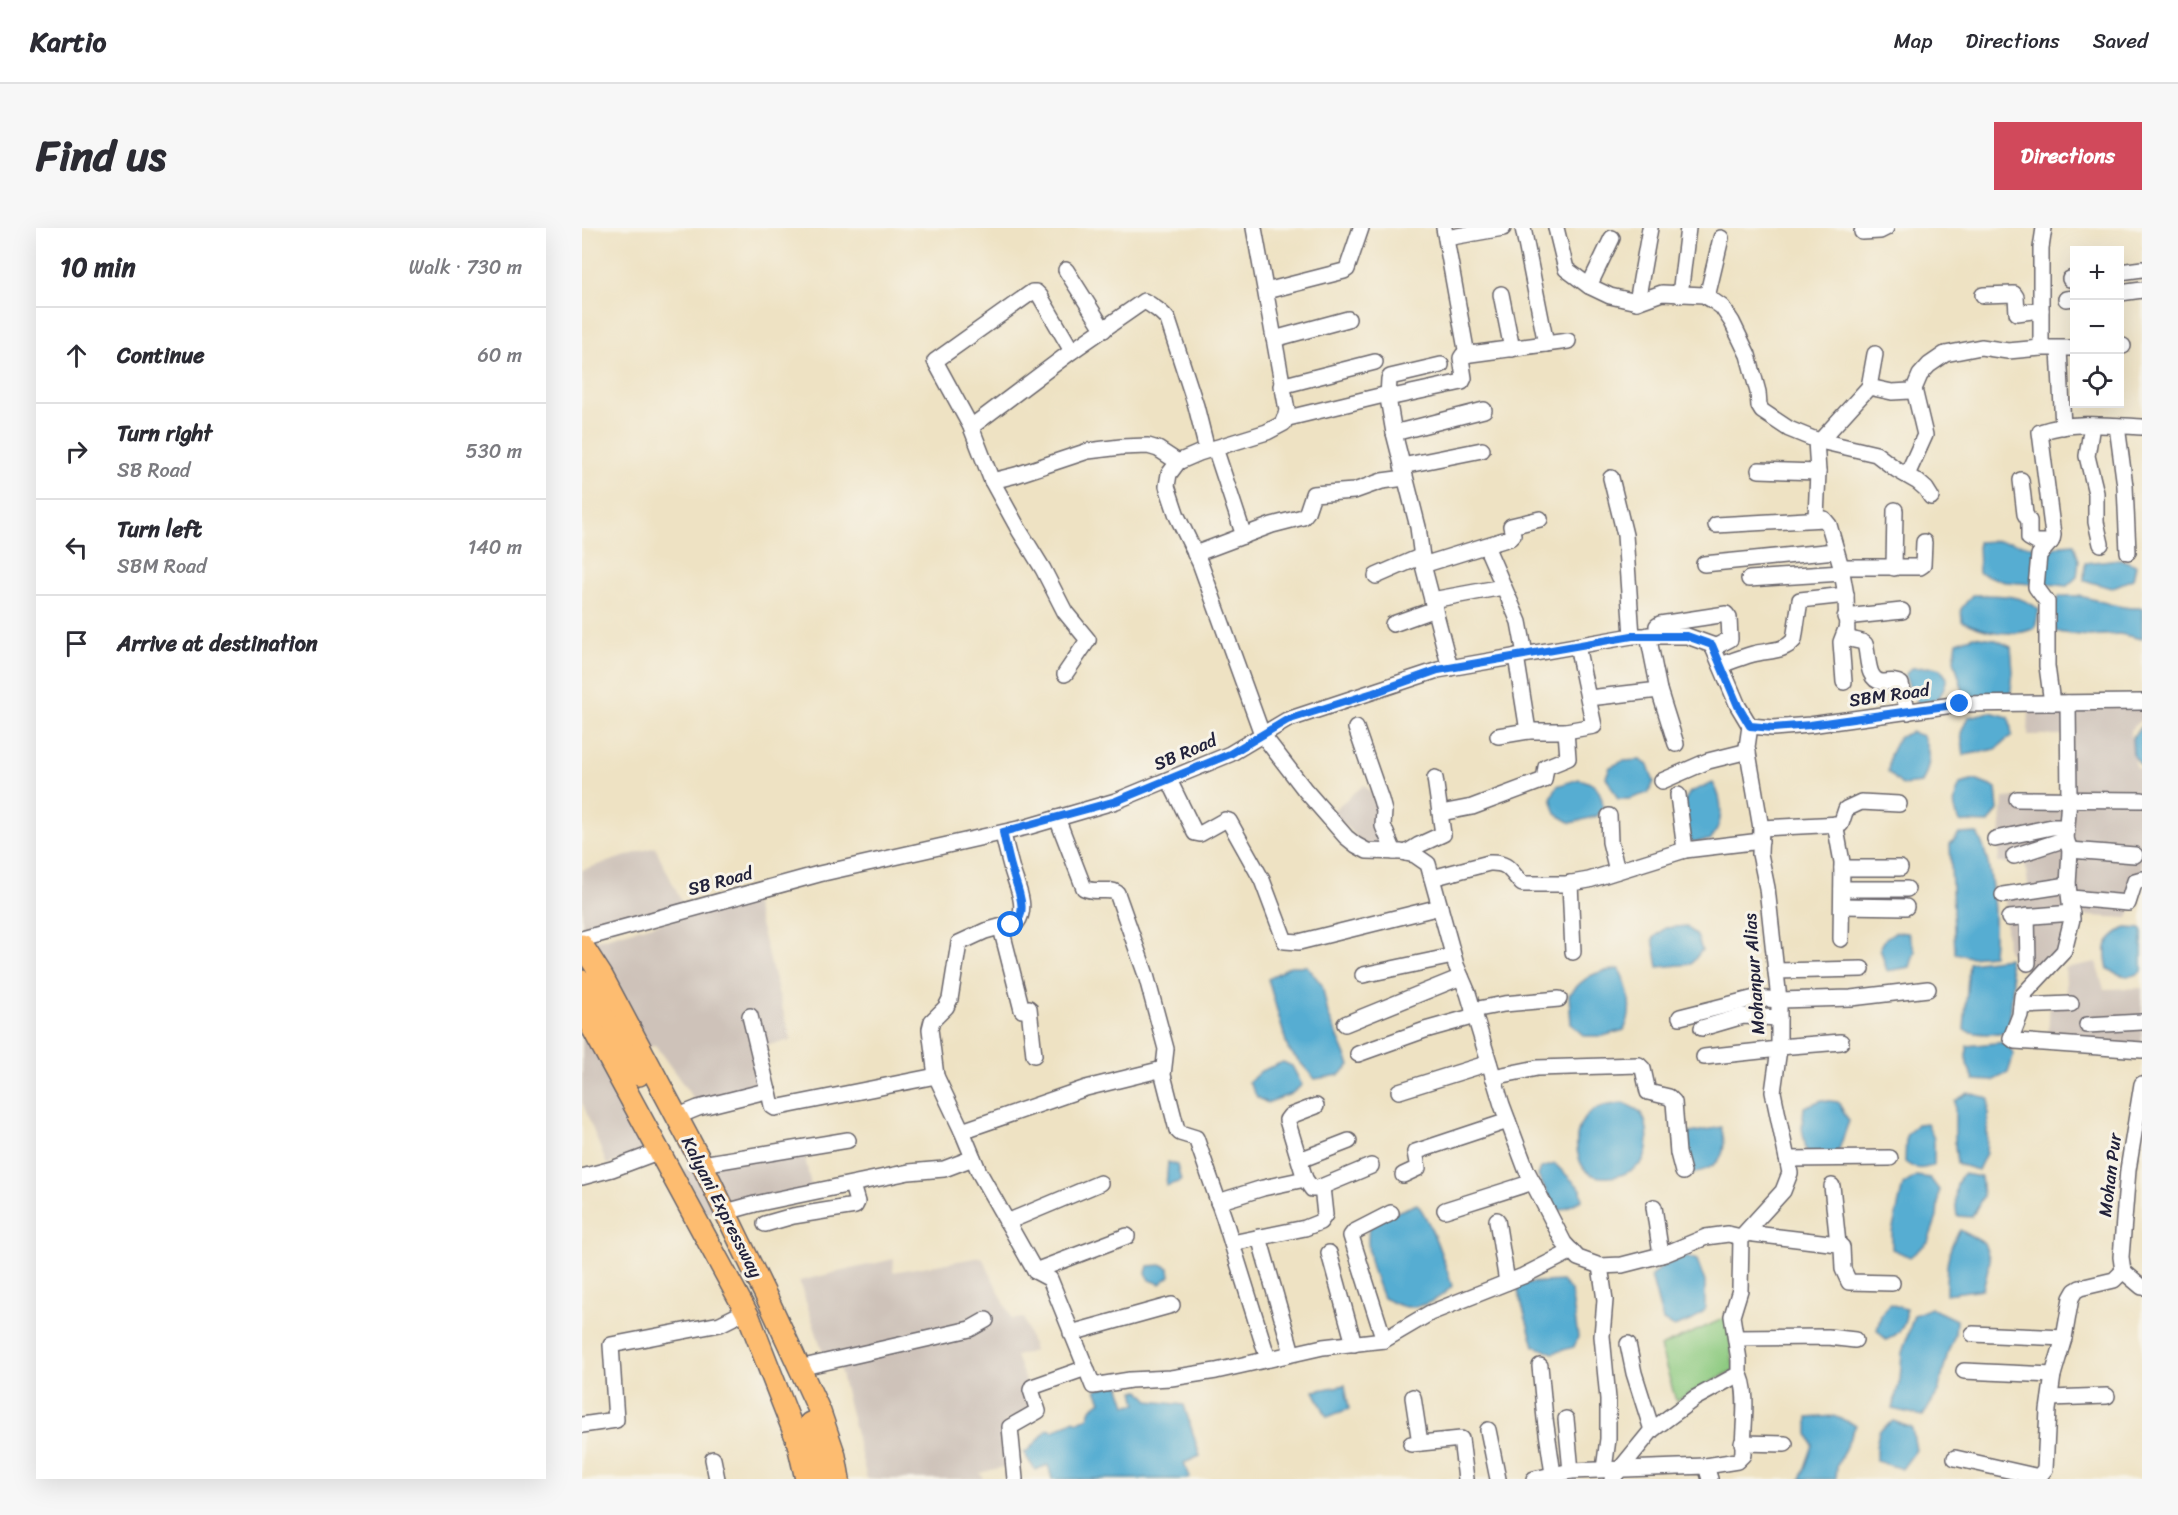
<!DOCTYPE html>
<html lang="en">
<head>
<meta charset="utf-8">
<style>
  :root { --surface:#fff; --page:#f7f7f7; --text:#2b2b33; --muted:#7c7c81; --line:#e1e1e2; --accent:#d1495b }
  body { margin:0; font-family:Sriracha,sans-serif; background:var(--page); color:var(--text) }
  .controls { position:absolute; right:18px; top:18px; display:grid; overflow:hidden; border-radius:0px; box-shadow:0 6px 24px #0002 }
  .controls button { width:54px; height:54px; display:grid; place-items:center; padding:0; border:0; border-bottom:2px solid var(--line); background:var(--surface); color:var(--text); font:30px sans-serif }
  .stop { position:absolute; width:18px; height:18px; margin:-14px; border:4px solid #1a73e8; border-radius:50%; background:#fff }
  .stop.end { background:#1a73e8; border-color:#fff; box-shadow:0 2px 6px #0008 }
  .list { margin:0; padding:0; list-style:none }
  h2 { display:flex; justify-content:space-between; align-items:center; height:78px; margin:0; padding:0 24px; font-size:26px }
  h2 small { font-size:20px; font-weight:400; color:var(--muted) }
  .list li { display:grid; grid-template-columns:39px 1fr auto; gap:18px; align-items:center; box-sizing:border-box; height:96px; padding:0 24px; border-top:2px solid var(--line) }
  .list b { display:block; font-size:22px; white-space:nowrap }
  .list p { margin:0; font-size:20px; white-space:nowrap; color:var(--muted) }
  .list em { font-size:20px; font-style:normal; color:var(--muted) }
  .icon { flex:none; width:33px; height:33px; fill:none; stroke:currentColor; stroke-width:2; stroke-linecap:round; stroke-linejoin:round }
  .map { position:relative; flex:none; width:1560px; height:1251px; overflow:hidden; border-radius:0px }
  header { display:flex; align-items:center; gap:36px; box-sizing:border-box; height:84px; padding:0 30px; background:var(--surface); border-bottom:2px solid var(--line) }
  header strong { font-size:28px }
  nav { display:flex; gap:33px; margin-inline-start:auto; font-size:21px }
  .intro { display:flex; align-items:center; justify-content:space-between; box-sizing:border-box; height:144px; padding:0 36px }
  h1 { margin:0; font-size:42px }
  .button { padding:15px 27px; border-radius:0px; background:var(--accent); color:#fff; font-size:21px; font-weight:700 }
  main { display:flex; gap:36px; padding:0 36px }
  aside { flex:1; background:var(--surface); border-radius:0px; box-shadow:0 6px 24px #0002 }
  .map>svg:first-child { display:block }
  .industrial { fill:#cec2b9 }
  .green { fill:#8ecb81; stroke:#58765e; stroke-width:1.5 }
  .water { fill:#56add2; stroke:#3c6886; stroke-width:1.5 }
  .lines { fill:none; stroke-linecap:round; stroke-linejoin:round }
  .minor-casing { stroke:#69656b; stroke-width:18 }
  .highway-casing { stroke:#69656b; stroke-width:24 }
  .minor { stroke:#fff; stroke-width:15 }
  .highway { stroke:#fdbc70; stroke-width:21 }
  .route { stroke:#1a73e8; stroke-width:8 }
  .labels { text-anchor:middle; stroke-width:6; stroke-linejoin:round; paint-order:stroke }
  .street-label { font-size:18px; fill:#22223b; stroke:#f7f3e8 }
</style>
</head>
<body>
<header>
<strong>Kartio</strong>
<nav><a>Map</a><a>Directions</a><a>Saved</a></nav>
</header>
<div class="intro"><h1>Find us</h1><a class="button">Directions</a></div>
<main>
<aside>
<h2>10 min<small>Walk · 730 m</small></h2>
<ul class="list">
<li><svg class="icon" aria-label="ahead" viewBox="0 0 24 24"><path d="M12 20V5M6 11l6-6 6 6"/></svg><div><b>Continue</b></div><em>60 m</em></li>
<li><svg class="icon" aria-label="right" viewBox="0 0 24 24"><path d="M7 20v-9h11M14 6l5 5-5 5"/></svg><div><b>Turn right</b><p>SB Road</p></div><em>530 m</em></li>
<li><svg class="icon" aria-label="left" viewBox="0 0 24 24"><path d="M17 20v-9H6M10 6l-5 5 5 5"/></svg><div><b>Turn left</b><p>SBM Road</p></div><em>140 m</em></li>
<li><svg class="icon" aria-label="arrive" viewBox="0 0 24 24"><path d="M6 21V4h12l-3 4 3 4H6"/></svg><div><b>Arrive at destination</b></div></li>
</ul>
</aside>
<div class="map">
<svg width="1560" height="1251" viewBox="0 0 1560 1251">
  <rect width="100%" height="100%" fill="#f7f3e8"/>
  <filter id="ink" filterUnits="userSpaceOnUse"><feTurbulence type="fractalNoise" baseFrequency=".0167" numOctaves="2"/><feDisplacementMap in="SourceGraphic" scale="12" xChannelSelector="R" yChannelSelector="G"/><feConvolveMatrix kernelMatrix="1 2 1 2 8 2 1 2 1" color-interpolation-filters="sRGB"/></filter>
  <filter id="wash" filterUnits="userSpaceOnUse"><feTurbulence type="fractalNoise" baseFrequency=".008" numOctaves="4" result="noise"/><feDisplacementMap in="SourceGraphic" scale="24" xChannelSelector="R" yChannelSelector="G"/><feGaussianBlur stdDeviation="1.35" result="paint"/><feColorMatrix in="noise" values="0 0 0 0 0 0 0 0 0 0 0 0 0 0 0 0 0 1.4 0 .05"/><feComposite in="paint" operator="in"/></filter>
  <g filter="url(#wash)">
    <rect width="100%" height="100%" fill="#eee2c3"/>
    <g class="industrial">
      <polygon points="1560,476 1560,491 1548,502 1554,540 1560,541 1560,654 1546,690 1488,687 1470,740 1435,741 1435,730 1425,723 1423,670 1447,664 1443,635 1416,635 1421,570 1486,566 1487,507 1446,507 1447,478"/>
      <polygon points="782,557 798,573 806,617 784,618 749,584"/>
      <polygon points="73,619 102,679 0,710 0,642"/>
      <polygon points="171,670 209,812 172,820 183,858 116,877 73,817 42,830 0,753 0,716"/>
      <polygon points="1514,734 1522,761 1560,760 1560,824 1466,810 1468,774 1485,769 1483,740"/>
      <polygon points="15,807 75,917 25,937 0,874 0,811"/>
      <polygon points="221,919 230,963 167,983 123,985 99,943 136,929"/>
      <polygon points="400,1029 430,1091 442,1090 452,1123 434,1128 454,1180 423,1194 428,1237 398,1245 401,1251 285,1251 254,1126 241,1125 217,1053 312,1031 311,1044"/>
    </g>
    <polygon class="green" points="1145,1089 1152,1142 1094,1173 1078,1119"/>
    <g class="water">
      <polygon points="1412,313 1429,314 1452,319 1457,333 1450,356 1424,354 1397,345 1396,314"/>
      <polygon points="1492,316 1497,333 1495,349 1485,358 1465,356 1459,348 1461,325 1479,317"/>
      <polygon points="1538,331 1554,337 1551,351 1529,360 1502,352 1503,335"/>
      <path d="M1390,367C1413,367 1440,365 1457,382L1453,400C1431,410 1402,404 1380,393L1379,381Z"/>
      <path d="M1478,368C1486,368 1495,367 1502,369C1522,374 1539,381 1560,380V411L1538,406L1506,408L1474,404L1469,381Z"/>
      <polygon points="1392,408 1412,411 1429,419 1431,444 1428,469 1398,472 1381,463 1372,432 1375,414"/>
      <path d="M1351,439L1358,441L1365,450C1359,471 1358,472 1337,477L1329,463L1323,447L1330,440Z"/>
      <polygon points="1408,484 1427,489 1430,507 1414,521 1382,527 1379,505 1386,489"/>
      <polygon points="1560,498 1560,538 1559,538 1551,527 1550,510"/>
      <path d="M1329,504L1341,508C1349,528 1349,535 1340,555L1320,557L1306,544L1308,527L1317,509Z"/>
      <polygon points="1058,532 1066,537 1072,554 1066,565 1047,571 1036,571 1024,549 1028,539 1041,533"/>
      <path d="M997,551C1014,555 1020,563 1021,580L1015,588L989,595L974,586L969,570L975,558Z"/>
      <path d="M1393,552L1414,560L1416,582L1407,595L1378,594C1370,578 1371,572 1378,556Z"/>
      <path d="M1131,555C1142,573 1142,596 1128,612L1110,614L1104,602L1100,577L1108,564Z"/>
      <path d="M1395,605C1412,635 1414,692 1411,727L1388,729L1373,725L1368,616L1377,606Z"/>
      <polygon points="1104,698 1115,708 1120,722 1109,736 1076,739 1071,711 1083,700"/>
      <path d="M1543,700L1560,701V743C1549,752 1537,747 1526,741C1521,719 1522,712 1543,700Z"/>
      <polygon points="1313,704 1326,705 1333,723 1328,739 1305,743 1298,720 1304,710"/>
      <path d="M1426,730L1431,754L1427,803C1412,807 1397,807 1382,802L1387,735Z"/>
      <polygon points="708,738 725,738 740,757 746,786 768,837 757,847 733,851 706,821 686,751"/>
      <path d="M1037,741C1047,760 1052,783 1042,802L1021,808H1002L989,796L987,767C1003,748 1013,743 1037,741Z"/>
      <polygon points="1423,814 1432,826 1426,845 1410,853 1392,852 1385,836 1385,818"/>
      <polygon points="701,834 710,838 720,857 709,866 685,875 675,869 667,854 679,843"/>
      <polygon points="1386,865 1407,870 1404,925 1396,942 1375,936 1373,919 1373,873"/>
      <polygon points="1240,872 1256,874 1267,893 1255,927 1225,927 1220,900 1222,879"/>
      <path d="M1042,875C1047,878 1055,881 1058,884C1068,896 1069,927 1057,937C1040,951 1007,957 998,933C990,911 996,887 1019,879C1026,876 1035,876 1042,875Z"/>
      <path d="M1345,895L1352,911V937C1340,942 1333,942 1323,934L1324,908L1335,896Z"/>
      <path d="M1139,899C1149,932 1132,942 1102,947L1097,907Z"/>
      <polygon points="586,934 595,937 599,953 584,958"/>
      <polygon points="973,936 999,961 1000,972 975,984 956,948 959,940"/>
      <path d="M1381,946L1399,949L1401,968L1390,989L1375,988C1373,974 1371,957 1381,946Z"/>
      <polygon points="1334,948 1348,950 1357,962 1355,989 1346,1014 1328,1029 1310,1021 1310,1004 1321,957"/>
      <path d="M835,976C848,991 864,1038 870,1058C858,1071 842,1079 824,1079C817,1078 808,1073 801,1070C791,1044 783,1027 787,998L810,986Z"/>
      <path d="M1378,1002L1402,1015L1408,1032L1401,1061L1364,1066C1364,1043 1364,1021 1378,1002Z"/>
      <polygon points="1104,1028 1115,1032 1123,1054 1123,1082 1111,1092 1092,1099 1081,1093 1069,1048 1081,1038"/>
      <polygon points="581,1037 587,1040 588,1048 578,1056 568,1052 564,1045 566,1038"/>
      <polygon points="980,1053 989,1063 996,1109 992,1119 971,1125 952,1118 935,1060 944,1055"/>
      <path d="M1308,1076L1324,1081C1325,1096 1319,1106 1304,1112L1295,1102L1299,1087Z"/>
      <polygon points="1349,1080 1374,1092 1373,1107 1366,1124 1356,1164 1341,1188 1310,1181 1318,1152 1320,1125 1332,1087"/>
      <path d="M537,1156L544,1177L555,1176L552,1163H558L568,1173L602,1177L618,1228L602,1235L608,1249L604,1251H470L466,1237L453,1242L442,1225C450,1221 459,1208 466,1201L471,1203L492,1192L496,1194L506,1190L509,1181L519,1173L514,1161Z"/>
      <polygon points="763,1157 767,1181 745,1189 732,1163"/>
      <polygon points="1252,1188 1274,1197 1255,1238 1254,1251 1219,1251 1231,1217 1226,1206 1226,1190"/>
      <polygon points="1311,1193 1330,1200 1334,1222 1320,1241 1294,1233 1294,1219 1297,1203"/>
    </g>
  </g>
  <g filter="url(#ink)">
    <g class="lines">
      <defs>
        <g id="minor">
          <polyline points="672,0 705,182 702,195 685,204 617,225 596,234 587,246 585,258 595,288 618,335 680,506 723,562 764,609 774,617 785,623 819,624 833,627 846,636 874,737 886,765 920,877 944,941 982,1015 996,1030 1018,1038 1040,1037 1083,1026 1124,1009 1146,1006 1159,1009"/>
          <polyline points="862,0 885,127"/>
          <polyline points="941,0 964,116"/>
          <polyline points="974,0 984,41 1007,58 1028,68 1055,74 1080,65 1122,67 1130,72 1140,79 1150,94 1166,127 1176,164 1177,178 1180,183 1207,201 1234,212 1294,226 1315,242 1336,254 1344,261 1349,269"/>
          <polyline points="1462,0 1459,20 1459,120 1492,120"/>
          <polyline points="1280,4 1298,3 1304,0"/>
          <polyline points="864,10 921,0"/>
          <polyline points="484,42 522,102"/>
          <polyline points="1538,44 1560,41"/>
          <polyline points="1488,51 1492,50"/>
          <polyline points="1007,58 1030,10"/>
          <polyline points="684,63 762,43 765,41 779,0"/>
          <polyline points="1538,65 1560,62"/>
          <polyline points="919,66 930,121"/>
          <polyline points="1098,67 1106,0"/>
          <polyline points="1401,67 1432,66 1434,69 1435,85 1459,82"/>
          <polyline points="1125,69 1139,10"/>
          <polyline points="1484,71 1492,70"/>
          <polyline points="1055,74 1068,0"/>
          <polyline points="692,111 766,91"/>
          <polyline points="1538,118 1541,118"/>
          <polyline points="1477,121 1481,199"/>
          <polyline points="859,137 808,149 807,151 806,170 812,205 836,299 841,337 868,440"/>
          <polyline points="699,158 793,134"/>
          <polyline points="1287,159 1310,164 1328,163 1332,161 1338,147 1347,137 1363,126 1399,119 1426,123 1459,120"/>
          <polyline points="806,170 880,154 882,150 879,130 881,127 986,113"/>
          <polyline points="702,191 806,166"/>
          <polyline points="1510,197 1505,228 1514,265 1514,294 1519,316"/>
          <polyline points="1535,198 1543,258 1546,324"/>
          <path d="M389,199L490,123L562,73C570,77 581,85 586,92L614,178L625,222"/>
          <polyline points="812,205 902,182"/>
          <polyline points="1238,213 1287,159 1293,126"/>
          <polyline points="633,220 662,308"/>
          <polyline points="820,238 900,222"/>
          <polyline points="1177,242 1236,244"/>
          <polyline points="1325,247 1343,207 1332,161"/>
          <polyline points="1029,250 1043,307 1050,408"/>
          <polyline points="1439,252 1443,286 1447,293 1447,310 1454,314 1469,314"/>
          <polyline points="410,253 434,247 506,223 539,219 566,218 576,221 596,234"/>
          <polyline points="1234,290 1236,244 1234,212"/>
          <path d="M1134,297L1242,291L1247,297L1259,339L1264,367L1265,408C1269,414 1278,411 1283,416C1287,428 1284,452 1300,454C1307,454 1313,452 1319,456L1326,484"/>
          <polyline points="904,318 937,394 943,426"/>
          <polyline points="613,326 690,297 721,289 725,284 731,266 772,263 800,253 823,250"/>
          <polyline points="1122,336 1253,323"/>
          <polyline points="841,337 928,310 931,307 929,298 958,291"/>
          <polyline points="1259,339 1338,339 1341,337 1342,314"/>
          <polyline points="1312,340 1313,282"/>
          <polyline points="794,348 840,328"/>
          <polyline points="1167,351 1260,345"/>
          <polyline points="850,372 921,359"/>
          <polyline points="1263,389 1320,383"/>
          <polyline points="811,396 853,381"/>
          <polyline points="1066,407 1077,462 1094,516"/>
          <polyline points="1075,407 1075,398 1078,396 1144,386 1147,390 1148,411 1131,420"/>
          <polyline points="934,428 946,503"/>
          <path d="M1139,437C1150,433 1160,429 1171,426C1186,422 1202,424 1212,412L1218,372L1264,367"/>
          <polyline points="483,446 506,412 483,384 461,341 437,302 410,253 389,199 353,133 450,64 454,64 458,68 490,123"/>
          <polyline points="1262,454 1259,414 1264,401"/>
          <polyline points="1007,470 1077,462"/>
          <path d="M1470,475L1465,438V374L1454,359L1457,327L1470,312L1471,307L1458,204C1490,193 1526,197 1560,199"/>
          <polyline points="1168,498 1191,500 1228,497 1378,476 1560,474"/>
          <polyline points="774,500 799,572 802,583 801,598 812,624"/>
          <polyline points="916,508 946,503 984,503 1012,498 995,418"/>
          <polyline points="587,552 613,605 618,606 643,592 647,593 680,652 703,713 717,714 858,679"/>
          <polyline points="1080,553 1126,533 1166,523"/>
          <polyline points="1096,567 1103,622"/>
          <polyline points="1435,571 1560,572"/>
          <polyline points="859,585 890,579 962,552 964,539 986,530 984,503"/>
          <polyline points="1027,588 1028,614 1035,643"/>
          <path d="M475,590L502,660C513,666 526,659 535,665L564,747L584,821L581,847L595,902L598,905L614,910L642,990L686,1131"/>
          <polyline points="1253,596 1260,634 1259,711"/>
          <polyline points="1179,600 1259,596 1264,581 1279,574 1317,576"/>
          <path d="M421,605C423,616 426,627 429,638C433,655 447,678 435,694L403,703L377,715L368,771L364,779L350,793L348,801L354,848L380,903L397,944L453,1043L468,1051L504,1140L450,1159L449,1162L456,1183L428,1199L433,1251"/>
          <polyline points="1413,611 1470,599 1485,599"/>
          <polyline points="1484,611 1488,622 1486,657 1490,691 1482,723 1440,768 1438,787 1429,810 1433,813 1560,822"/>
          <polyline points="1488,622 1553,627"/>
          <polyline points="824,625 837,617 861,606 853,550"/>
          <polyline points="1432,628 1484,611 1487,571 1486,475"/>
          <polyline points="1260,640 1318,640"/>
          <path d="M850,650L907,635C927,634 928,643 940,656H984L1007,652L1103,622L1179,613"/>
          <polyline points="988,655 991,724"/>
          <polyline points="1260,661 1325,661"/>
          <polyline points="1421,667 1486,657"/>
          <polyline points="1489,670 1546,675 1553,653 1560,651"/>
          <polyline points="1260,678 1324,679"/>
          <polyline points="1445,688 1446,735"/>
          <polyline points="1427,690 1490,685"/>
          <polyline points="419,700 440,782 447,780 452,827"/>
          <polyline points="0,711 237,646 445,599 534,573 648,526 705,492 856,442 1050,408 1105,408 1130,417 1156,478 1168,498"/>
          <polyline points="1194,743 1280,741"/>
          <polyline points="781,747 871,728"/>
          <polyline points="1439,778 1489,776"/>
          <polyline points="891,782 922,776 977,771"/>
          <polyline points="168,788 186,863"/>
          <polyline points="1098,789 1173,770 1197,772 1269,770 1346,761"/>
          <polyline points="763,796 879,749"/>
          <polyline points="1505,797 1560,794"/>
          <polyline points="1120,800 1161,788 1197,790"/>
          <polyline points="1197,819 1259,814"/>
          <polyline points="776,826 843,802 893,788"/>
          <polyline points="1122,829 1197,821"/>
          <polyline points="911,849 955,840 1057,837 1061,841 1066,864 1087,869 1092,874 1096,925 1101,944"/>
          <polyline points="817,863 907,835"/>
          <polyline points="734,878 708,888 705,892 723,951 730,961 734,961 789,938"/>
          <polyline points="94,889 116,880 184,863 187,864 190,878 193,880 354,848"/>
          <polyline points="380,903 504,860 581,841"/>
          <polyline points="1205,931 1308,930"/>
          <polyline points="718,932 767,913"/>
          <polyline points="120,936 266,912"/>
          <polyline points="821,947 836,940 833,924 926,893"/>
          <polyline points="0,949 30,941 70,926"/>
          <polyline points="1250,958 1256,1016"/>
          <polyline points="636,974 681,960 723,951"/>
          <polyline points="1072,979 1079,1027"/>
          <polyline points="863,982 951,954"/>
          <polyline points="144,984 173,976 327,944 362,941 391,930"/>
          <polyline points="915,992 925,1054"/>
          <polyline points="425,994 518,955"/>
          <polyline points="183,996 211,988 273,978 275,974 270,957"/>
          <polyline points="1164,1005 1256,1016 1260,1019 1261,1041 1267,1054 1310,1055"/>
          <polyline points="677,1009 710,1125"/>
          <polyline points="1159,1009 1201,963 1208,945 1191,864 1197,821 1197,772 1185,660 1178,626 1179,600 1165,519 1168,498"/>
          <polyline points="650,1015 723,1000 738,994 743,987 740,959"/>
          <polyline points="747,1025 772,1116"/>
          <polyline points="1018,1038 1023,1072 1020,1108 1026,1171 1026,1211 1022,1241"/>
          <polyline points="453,1043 545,1008"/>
          <polyline points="1541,1043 1539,1029 1546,942 1560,856"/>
          <polyline points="1541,1043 1560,1059"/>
          <polyline points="489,1105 590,1077"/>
          <polyline points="1391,1106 1482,1110"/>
          <polyline points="1154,1110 1246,1109 1273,1112"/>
          <polyline points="802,1112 769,1008 772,1004 809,985"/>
          <polyline points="1046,1116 1052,1145 1070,1202"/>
          <polyline points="958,1138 963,1191 971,1246"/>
          <polyline points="217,1140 388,1101 404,1092"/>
          <polyline points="504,1140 511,1158 548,1152 589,1150 634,1143 741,1119 802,1112 848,1085 941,1048 990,1023"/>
          <polyline points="1382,1143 1471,1147"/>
          <polyline points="831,1169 838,1215"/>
          <polyline points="1468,1170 1525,1168"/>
          <polyline points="984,1191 989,1243"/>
          <polyline points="0,1197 34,1192 29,1117 138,1096 154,1088"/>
          <polyline points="906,1202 916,1251"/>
          <polyline points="1160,1215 1203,1216"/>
          <polyline points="829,1216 879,1211 884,1251"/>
          <polyline points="1373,1230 1457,1249"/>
          <polyline points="131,1231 135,1251"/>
          <path d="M1124,1238L1155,1233L1161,1227C1160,1208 1168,1160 1157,1146"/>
          <polyline points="952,1251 989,1243 1124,1238 1128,1251"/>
          <polyline points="1030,1251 1070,1202 1113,1170 1157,1146 1157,1132 1150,1088 1158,1062 1159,1009"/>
          <polyline points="1455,1251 1463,1241 1466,1182 1471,1147 1482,1110 1489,1070 1493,1063 1498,1060 1532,1052 1541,1043"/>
        </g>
        <g id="highway">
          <polyline points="0,717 20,748 120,936 187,1074 238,1184 253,1228 257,1251"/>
          <polyline points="0,753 57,847"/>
          <polyline points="0,781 167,1089 215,1212 224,1251"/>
          <polyline points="228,1195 231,1205 241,1251"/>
        </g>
      </defs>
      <use href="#minor" class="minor-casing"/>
      <use href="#highway" class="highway-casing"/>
      <use href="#minor" class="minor"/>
      <use href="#highway" class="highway"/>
    </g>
  </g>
  <g class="lines" filter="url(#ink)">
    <path class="route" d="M429,697C450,689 434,657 430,642C426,629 424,617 421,604L534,573L648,526L705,492L791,465L856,442L1050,408H1105L1130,417L1156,478L1168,498L1191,500L1228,497L1378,476"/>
  </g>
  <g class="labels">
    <g class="street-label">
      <text transform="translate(1307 467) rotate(-8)" y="6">SBM Road</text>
      <text transform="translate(603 524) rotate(-23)" y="6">SB Road</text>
      <text transform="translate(138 653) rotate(-15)" y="6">SB Road</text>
      <text transform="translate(1172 746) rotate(-94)" y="6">Mohanpur Alias</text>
      <text transform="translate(1528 947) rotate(-83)" y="6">Mohan Pur</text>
      <text transform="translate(140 979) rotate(63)" y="6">Kalyani Expressway</text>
    </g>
  </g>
</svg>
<div class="controls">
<button>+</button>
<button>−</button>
<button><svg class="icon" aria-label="locate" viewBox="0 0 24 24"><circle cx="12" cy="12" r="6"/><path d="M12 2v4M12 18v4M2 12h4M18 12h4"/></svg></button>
</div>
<div class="stop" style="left:429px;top:697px"></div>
<div class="stop end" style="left:1378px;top:476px"></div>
</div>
</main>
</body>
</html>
